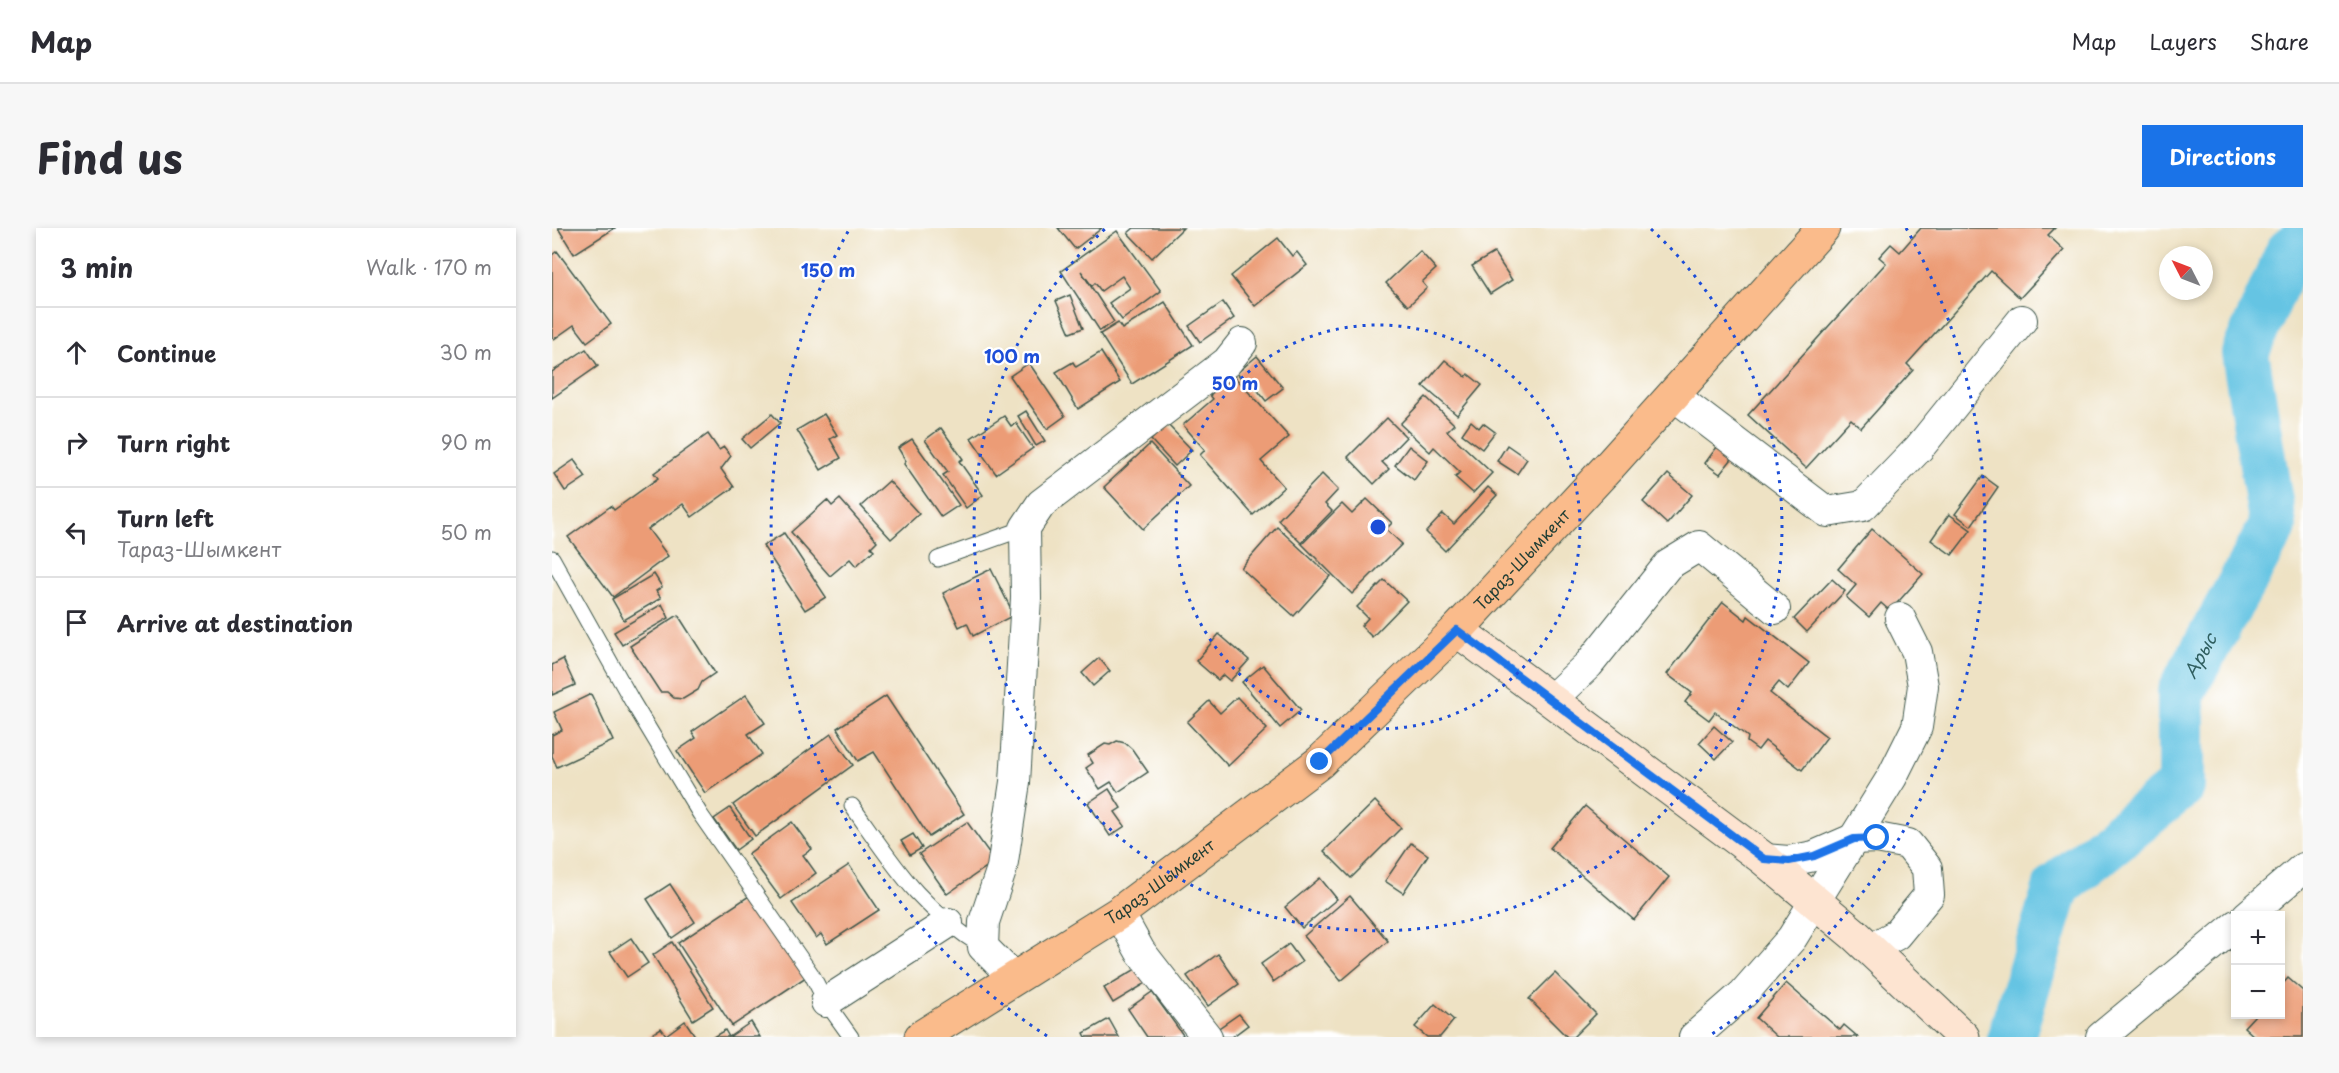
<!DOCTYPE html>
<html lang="en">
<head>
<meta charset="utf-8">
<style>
  :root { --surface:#fff; --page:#f7f7f7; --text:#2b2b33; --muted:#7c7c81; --line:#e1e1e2; --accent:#1a73e8 }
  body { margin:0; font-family:"Playpen Sans",sans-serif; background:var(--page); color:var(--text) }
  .controls { position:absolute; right:18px; bottom:18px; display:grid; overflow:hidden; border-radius:0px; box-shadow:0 3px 9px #0003 }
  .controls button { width:54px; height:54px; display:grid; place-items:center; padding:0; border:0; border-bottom:2px solid var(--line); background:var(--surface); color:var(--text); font:30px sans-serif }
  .compass { position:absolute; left:1607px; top:18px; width:54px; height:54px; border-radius:50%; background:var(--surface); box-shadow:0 3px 9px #0003; rotate:312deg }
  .stop { position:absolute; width:18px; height:18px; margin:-14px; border:4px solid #1a73e8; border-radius:50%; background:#fff }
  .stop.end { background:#1a73e8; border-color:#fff; box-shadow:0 2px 6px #0008 }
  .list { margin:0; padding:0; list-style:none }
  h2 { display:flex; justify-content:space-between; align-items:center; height:78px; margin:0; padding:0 24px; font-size:26px }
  h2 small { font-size:20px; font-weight:400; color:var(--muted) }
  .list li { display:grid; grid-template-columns:39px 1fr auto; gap:18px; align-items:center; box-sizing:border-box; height:90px; padding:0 24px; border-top:2px solid var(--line) }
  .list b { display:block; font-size:22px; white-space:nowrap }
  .list p { margin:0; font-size:20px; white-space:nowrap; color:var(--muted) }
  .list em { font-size:20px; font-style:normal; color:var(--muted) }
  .icon { flex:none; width:33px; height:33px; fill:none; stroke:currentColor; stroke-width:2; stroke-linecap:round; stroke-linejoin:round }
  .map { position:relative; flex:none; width:1751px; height:809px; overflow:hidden; border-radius:0px }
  header { display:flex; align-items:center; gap:36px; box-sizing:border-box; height:84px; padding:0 30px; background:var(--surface); border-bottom:2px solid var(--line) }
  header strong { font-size:28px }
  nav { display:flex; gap:33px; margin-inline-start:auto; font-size:21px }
  .intro { display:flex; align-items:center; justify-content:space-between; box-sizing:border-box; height:144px; padding:0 36px }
  h1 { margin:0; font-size:42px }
  .button { padding:15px 27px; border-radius:0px; background:var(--accent); color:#fff; font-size:21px; font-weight:700 }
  main { display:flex; gap:36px; padding:0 36px }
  aside { flex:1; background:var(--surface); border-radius:0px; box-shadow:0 3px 9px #0003 }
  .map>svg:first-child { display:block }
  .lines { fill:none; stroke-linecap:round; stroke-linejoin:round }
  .river { stroke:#65c4e3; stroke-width:48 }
  .building { fill:#ec9c76 }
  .lane-casing { stroke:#3e564a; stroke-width:17 }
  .street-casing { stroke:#3e564a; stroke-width:32 }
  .secondary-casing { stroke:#3e564a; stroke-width:35 }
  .primary-casing { stroke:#3e564a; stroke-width:35 }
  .lane { stroke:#fff; stroke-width:15 }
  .street { stroke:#fff; stroke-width:30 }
  .secondary { stroke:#fde4d1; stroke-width:33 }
  .primary { stroke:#fabb8b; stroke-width:33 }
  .route { stroke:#1a73e8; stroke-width:8 }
  .ring { fill:none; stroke:#1d4ed8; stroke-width:3; stroke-dasharray:3 6 }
  .labels { text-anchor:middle; stroke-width:4.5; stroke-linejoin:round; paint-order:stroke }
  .street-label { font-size:16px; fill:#1f3d34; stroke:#fff }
  .water-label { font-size:18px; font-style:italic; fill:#305f60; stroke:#fff }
  .centre { fill:#1d4ed8; stroke:#fff; stroke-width:3 }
  .ring-label { font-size:18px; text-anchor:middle; font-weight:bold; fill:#1d4ed8; stroke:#fff; stroke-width:4.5; stroke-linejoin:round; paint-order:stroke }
</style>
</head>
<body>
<header>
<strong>Map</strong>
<nav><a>Map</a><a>Layers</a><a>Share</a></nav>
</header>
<div class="intro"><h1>Find us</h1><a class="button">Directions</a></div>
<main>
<aside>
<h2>3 min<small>Walk · 170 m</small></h2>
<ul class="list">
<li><svg class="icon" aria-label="ahead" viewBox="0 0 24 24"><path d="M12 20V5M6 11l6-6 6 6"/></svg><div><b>Continue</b></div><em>30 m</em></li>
<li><svg class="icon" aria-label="right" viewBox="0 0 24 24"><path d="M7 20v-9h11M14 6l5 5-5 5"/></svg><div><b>Turn right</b></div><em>90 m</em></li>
<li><svg class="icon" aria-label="left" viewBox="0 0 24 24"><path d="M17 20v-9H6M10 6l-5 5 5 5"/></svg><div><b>Turn left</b><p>Тараз-Шымкент</p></div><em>50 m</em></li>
<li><svg class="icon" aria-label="arrive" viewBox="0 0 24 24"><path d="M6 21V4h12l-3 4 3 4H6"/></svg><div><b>Arrive at destination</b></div></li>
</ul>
</aside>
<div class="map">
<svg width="1751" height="809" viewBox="0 0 1751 809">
  <rect width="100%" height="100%" fill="#fff"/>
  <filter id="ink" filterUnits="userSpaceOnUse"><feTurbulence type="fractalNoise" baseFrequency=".0167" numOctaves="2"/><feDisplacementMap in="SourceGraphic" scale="12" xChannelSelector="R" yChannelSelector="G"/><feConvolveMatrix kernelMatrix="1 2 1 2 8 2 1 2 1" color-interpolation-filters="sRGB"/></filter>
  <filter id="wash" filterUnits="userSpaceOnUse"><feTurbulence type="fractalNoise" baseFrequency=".008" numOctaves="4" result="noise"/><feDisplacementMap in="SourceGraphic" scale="24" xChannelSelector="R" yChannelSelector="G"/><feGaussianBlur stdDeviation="1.35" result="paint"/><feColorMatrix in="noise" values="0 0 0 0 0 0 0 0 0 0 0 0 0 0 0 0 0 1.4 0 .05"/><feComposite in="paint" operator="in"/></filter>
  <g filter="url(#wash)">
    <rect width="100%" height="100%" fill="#eee2c4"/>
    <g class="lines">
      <path class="river" id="s1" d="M1459,809L1505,658L1629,558V464L1721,298L1693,125L1737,24L1751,13"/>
    </g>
    <g id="blocks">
      <g class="building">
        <polygon points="6,0 63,0 22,26"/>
        <polygon points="506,0 550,0 523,21"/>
        <polygon points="582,0 631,0 600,30 576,5"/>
        <polygon points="1369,0 1503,0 1496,7 1512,22 1468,70 1439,43 1355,136 1361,142 1309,200 1299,191 1254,240 1196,187 1334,35 1327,29 1339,16 1348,24"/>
        <polygon points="565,3 609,63 570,92 557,75 578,60 570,48 549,63 543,55 540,58 529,43 562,94 548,103 509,43"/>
        <polygon points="726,10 740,28 745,24 755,37 703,78 679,48"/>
        <polygon points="5,23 59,96 35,114 22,97 2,111 0,109 0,27"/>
        <polygon points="868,23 884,41 870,54 875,60 856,78 834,55"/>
        <polygon points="942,25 960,52 938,66 920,38"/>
        <polygon points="518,67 531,100 518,105 504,73"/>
        <polygon points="613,74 641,117 580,156 548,106 566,95 570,101"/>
        <polygon points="671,74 682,90 648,114 637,98"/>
        <polygon points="34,121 46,138 0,170 0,144"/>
        <polygon points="549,124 568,154 526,181 504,144 521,134 524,139"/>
        <polygon points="705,128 731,160 714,173 700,155 696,159 685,145"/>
        <polygon points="893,132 914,149 916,146 930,157 905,187 871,158"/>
        <polygon points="477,135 513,188 495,201 458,148"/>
        <polygon points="681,147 737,209 709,233 732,259 701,287 648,227 653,222 631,197 661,171 658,167"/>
        <polygon points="874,169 902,196 895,203 940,245 921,265 903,249 908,244 882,219 878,224 848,196"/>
        <polygon points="474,183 493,213 484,218 466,188"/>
        <polygon points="220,186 228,195 198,220 190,211"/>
        <polygon points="272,186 285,207 278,211 289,230 269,242 245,202"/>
        <polygon points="452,188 459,198 464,195 481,220 444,246 419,210"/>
        <polygon points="835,190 854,209 830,234 837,241 822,256 796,229"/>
        <polygon points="919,193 927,200 931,195 943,204 930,221 910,206"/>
        <polygon points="615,196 640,222 623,238 599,212"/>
        <polygon points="389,200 411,231 407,233 431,267 414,280 391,247 396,244 373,212"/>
        <polygon points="156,206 167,222 172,219 179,228 169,241 182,259 140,289 131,276 96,301 116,328 61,369 16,309 59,278 62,282 106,250 102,245"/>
        <polygon points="360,211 407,277 389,289 352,236 354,233 346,220"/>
        <polygon points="1168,215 1183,227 1168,246 1153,235"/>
        <polygon points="598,216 637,258 591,301 552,259"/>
        <polygon points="955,217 975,231 965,246 945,233"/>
        <polygon points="857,218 876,233 862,252 843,237"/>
        <polygon points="22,232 34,249 13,263 2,246"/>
        <polygon points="770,246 786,262 773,276 780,283 749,315 726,292"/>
        <polygon points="1116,246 1140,267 1115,296 1091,274"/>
        <polygon points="1431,248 1446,259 1419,298 1403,286"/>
        <polygon points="337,253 367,286 339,311 309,278"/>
        <polygon points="936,259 945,267 893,323 874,304 891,286 902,296"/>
        <polygon points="288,271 325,313 319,319 322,322 304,338 298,331 278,348 239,304 275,272 280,278"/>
        <polygon points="815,271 840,295 834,301 850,316 800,366 750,316 790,276 800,286"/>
        <polygon points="1397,286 1419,302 1400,327 1379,312"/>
        <polygon points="725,299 778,348 742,388 689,340"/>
        <polygon points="1320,301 1371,346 1338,383 1329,375 1317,389 1294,369 1304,357 1286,341"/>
        <polygon points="232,305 274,369 253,382 211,318"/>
        <polygon points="439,341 462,387 421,408 415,395 407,399 391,365"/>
        <polygon points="102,346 110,359 104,363 109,370 72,392 60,371"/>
        <polygon points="1280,351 1293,363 1255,404 1242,391"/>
        <polygon points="832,352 855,373 820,409 809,398 816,390 805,379"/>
        <polygon points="1171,374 1194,392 1196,388 1257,435 1236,462 1227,454 1218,465 1275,509 1250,542 1213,513 1206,522 1195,514 1196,509 1163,484 1157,492 1133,474 1140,465 1115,446"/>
        <polygon points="110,376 117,390 70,417 62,404"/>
        <polygon points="126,387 163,445 150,454 146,462 131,471 122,470 115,464 108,464 78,418"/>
        <polygon points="667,406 697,432 678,453 671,447 666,452 644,433"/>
        <polygon points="547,430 558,443 541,458 530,445"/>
        <polygon points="11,431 23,457 0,467 0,437"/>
        <polygon points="711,437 749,482 728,500 690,454"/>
        <polygon points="39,466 61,513 5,539 0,528 0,507 10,502 2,484"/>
        <polygon points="194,467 213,495 196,506 210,526 153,565 125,523 144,510 140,504"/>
        <polygon points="334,468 412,586 377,609 322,524 306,533 285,500"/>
        <polygon points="685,469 715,501 676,538 635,494 657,473 668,485"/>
        <polygon points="1162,498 1180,514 1164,531 1147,515"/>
        <polygon points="279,506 301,537 203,608 181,577"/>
        <polygon points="565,513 573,515 580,521 596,544 566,564 559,554 548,561 534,540 541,535 536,527 553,516 558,517"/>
        <polygon points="557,561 569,580 563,584 573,598 558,608 536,575"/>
        <polygon points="823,573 849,600 799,650 772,623"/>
        <polygon points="1033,578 1117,649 1082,692 998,620"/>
        <polygon points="178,580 199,611 184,622 162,591"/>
        <polygon points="240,594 260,621 251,627 264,645 229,671 196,626"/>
        <polygon points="415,594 443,633 395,666 367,626"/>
        <polygon points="361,606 370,620 358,627 349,613"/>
        <polygon points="859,615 876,627 851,665 833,653"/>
        <polygon points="297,637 327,682 275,716 269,706 264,710 240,675"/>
        <polygon points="768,650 785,671 750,700 733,679"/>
        <polygon points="118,656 143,694 120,710 95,671"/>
        <polygon points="200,666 254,749 180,798 126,715"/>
        <polygon points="798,668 836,713 789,753 752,708"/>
        <polygon points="79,710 96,735 75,749 58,724"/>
        <polygon points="120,714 161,779 141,792 101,727"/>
        <polygon points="737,716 750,734 721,754 709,736"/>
        <polygon points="666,726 687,756 656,778 635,748"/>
        <polygon points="587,739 596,754 561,775 552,760"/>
        <polygon points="1003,745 1044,786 1021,809 1015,809 977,771"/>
        <polygon points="1736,750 1751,763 1751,809 1703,809 1692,799 1704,786 1728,786 1728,759"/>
        <polygon points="1234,755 1288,802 1292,797 1306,809 1225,809 1204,790"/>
        <polygon points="600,764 631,807 628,809 595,809 576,781"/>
        <polygon points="883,776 902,792 888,809 875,809 863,799"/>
        <polygon points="687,786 696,797 680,809 668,809 664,802"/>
        <polygon points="557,791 567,809 534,809 532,805"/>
        <polygon points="133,793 144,809 95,809 109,800 114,807"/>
        <polygon points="199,794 208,809 161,809 173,802 177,809"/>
      </g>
    </g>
  </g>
  <g filter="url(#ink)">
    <use href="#blocks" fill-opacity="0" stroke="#3e564a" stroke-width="1.5"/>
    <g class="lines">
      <defs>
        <g id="lane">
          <polyline points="0,330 80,473 148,586 260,747 274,774 299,809"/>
          <polyline points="386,331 473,300"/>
          <path d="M300,578C342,637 367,680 431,719"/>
        </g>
        <g id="street">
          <polyline points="1121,167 1275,284 1311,278 1367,220 1470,92"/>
          <polyline points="999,472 1037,436 1116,337 1147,318 1223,381"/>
          <polyline points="1212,631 1237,633 1262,628 1301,611 1325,610 1356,616 1375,640 1377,667 1344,707 1318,721"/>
          <polyline points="567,685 588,723 655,809"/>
          <polyline points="1695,688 1751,640"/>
          <polyline points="462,750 431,719 432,694 450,640 463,554 474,370 473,300 489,276 675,134 690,115"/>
          <polyline points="274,774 396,695"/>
          <polyline points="1142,809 1191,766 1240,710 1340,549 1365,499 1371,458 1365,424 1348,390"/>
          <polyline points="1549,809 1684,697"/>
        </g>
        <polyline id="secondary" points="905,402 1212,631 1303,707 1411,809"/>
        <g id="primary">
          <path id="s2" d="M369,809L567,685L768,534L905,402L1060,235L1271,0"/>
        </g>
      </defs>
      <use href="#lane" class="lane-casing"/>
      <use href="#street" class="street-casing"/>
      <use href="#secondary" class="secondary-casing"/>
      <use href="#primary" class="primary-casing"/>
      <use href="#lane" class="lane"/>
      <use href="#street" class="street"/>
      <use href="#secondary" class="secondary"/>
      <use href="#primary" class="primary"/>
    </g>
  </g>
  <g class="lines" filter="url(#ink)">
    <polyline class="route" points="768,534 905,402 1212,631 1237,633 1262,628 1302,611 1325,610"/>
  </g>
  <g class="ring">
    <circle cx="826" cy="299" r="202"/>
    <path d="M1099 1A404 404 0 1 1 553 1"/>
    <path d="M495 808A607 607 0 0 1 298 0M1354 0A607 607 0 0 1 1157 808"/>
  </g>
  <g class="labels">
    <g class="street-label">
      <text dy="6" stroke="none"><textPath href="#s2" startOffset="771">Тараз-Шымкент</textPath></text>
      <text dy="6" stroke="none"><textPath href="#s2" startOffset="285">Тараз-Шымкент</textPath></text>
    </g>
    <g class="water-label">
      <text dy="6" stroke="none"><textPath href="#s1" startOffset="452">Арыс</textPath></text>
    </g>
  </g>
  <circle cx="826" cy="299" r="9" class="centre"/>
  <g class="ring-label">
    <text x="276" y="49">150 m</text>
    <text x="460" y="135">100 m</text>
    <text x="683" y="162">50 m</text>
  </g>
</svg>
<div class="controls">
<button>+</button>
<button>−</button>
</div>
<svg class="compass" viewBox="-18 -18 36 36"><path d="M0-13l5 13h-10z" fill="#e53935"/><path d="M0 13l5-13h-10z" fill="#7c7c81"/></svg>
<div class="stop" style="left:1325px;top:610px"></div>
<div class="stop end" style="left:768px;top:534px"></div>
</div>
</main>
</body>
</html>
